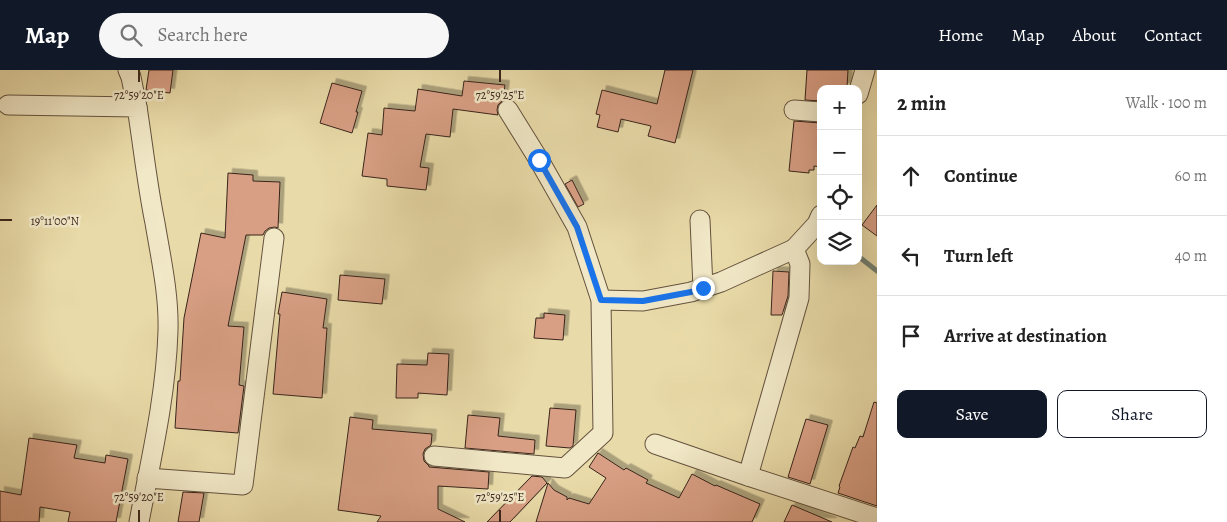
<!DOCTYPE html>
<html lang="en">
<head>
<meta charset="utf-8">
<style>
  :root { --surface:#fff; --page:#f6f6f6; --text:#222; --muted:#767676; --line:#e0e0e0; --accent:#111827 }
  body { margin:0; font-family:Alegreya,serif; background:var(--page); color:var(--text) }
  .controls { position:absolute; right:15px; top:15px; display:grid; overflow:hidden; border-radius:10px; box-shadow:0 5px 20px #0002 }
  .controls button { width:45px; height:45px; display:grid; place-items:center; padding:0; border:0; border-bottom:1px solid var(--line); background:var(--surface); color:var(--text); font:25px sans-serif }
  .stop { position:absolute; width:15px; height:15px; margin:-11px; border:4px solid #1a73e8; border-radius:50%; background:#fff }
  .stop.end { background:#1a73e8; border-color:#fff; box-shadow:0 1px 5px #0008 }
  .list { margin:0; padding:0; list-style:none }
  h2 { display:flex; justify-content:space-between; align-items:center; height:65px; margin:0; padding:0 20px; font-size:21px }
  h2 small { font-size:16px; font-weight:400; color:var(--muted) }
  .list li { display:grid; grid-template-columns:32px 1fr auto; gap:15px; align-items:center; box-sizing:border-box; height:80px; padding:0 20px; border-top:1px solid var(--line) }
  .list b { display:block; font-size:19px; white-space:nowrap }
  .list em { font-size:16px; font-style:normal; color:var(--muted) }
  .actions { display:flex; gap:10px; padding:15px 20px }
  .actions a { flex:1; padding:11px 0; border:1px solid var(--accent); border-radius:10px; text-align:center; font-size:18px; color:var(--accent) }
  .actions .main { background:var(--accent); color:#fff }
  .icon { flex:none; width:28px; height:28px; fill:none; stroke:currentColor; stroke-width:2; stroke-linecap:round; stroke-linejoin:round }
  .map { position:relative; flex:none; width:877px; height:452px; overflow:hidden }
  header { display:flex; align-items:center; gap:30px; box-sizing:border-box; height:70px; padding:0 25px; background:var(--accent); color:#fff }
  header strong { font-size:24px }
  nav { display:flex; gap:28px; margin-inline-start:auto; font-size:18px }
  .search { width:350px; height:45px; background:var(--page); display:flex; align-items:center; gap:12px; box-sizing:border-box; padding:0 18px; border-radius:28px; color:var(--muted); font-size:19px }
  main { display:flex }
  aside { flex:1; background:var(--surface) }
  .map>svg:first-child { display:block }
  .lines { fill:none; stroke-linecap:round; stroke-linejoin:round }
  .stream { stroke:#717f71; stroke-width:5 }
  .building { fill:#d89f84; stroke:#38241b; filter:url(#shadow) }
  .minor-casing { stroke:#64523e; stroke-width:21 }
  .minor { stroke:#f1e8c7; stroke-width:19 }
  .route { stroke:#1a73e8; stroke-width:6 }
  .ticks { fill:none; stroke:#38241b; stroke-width:2 }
  .ticks-label { font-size:12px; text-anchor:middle; fill:#38241b; stroke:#f1e8c7; stroke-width:5; stroke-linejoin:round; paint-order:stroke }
</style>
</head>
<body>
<header>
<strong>Map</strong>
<div class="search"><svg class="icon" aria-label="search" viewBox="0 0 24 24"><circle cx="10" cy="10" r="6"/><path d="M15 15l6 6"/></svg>Search here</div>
<nav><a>Home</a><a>Map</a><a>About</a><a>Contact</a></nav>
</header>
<main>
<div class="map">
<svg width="877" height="452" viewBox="0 0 877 452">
  <defs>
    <filter id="shadow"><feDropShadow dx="4.5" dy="-4.5" stdDeviation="0" flood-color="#0004"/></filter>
  </defs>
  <rect width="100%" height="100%" fill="#e9dba9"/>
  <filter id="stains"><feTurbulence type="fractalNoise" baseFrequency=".004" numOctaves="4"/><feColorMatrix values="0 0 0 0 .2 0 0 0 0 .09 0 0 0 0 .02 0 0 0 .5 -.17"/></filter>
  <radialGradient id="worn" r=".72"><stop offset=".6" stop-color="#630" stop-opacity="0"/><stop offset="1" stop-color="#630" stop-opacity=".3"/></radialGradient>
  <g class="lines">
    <polyline class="stream" points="858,186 877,201"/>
  </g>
  <g class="building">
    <polygon points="149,0 173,0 170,23 146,20"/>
    <polygon points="665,0 693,0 675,73 648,66 651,56 621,49 618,62 597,57 600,45 596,44 602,20 657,34"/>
    <polygon points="807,0 848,0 847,17 821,19 821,31 805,30"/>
    <polygon points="464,11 505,15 503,30 498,35 497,40 498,45 453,39 450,67 426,64 420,97 429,98 426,120 387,116 387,109 362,106 368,63 382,65 384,38 415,41 418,19 462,26"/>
    <polygon points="332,13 362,21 356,42 358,42 352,63 320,53"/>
    <polygon points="794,51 821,53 821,97 814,96 814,100 809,100 809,103 789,101"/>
    <polygon points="228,103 253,105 253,111 280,112 278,158 275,157 269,158 265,161 263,165 246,165 228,256 244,257 239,315 244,316 238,363 175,358 178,311 180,311 184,248 201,163 225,168"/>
    <polygon points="572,110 584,134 578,137 565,114"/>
    <polygon points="877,135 877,166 862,155"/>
    <polygon points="773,201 789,202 788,226 782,245 771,245"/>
    <polygon points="340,205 385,209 382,234 338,230"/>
    <polygon points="282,222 327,229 323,258 327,258 322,328 273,324 280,244 278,244"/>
    <polygon points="544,243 565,245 563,270 534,268 536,248 544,248"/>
    <polygon points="428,283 449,284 447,325 418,323 418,328 396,328 397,294 427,295"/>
    <polygon points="874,332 877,333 877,436 838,423 840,417 839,416 853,377 855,378 860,366 863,367"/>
    <polygon points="550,338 576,340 573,376 570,378 546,376"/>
    <polygon points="468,345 500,348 498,366 535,370 534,384 465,378"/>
    <polygon points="350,347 373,350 372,359 432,364 431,375 425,379 423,384 424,391 429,396 429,397 489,402 488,419 438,416 438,439 465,452 377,452 381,446 338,440"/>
    <polygon points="806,349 828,355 810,414 788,407"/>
    <polygon points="29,368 77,375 74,388 105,393 106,385 128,389 116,452 68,452 70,442 40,437 39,452 0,452 0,421 21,425"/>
    <polygon points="598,383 624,400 626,398 648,410 646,413 679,428 692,404 715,416 716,415 760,434 752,452 536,452 548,413 554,420 567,427 567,430 569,428 589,434 606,408 589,397"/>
    <polygon points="532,406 542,407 547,413 510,452 487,452"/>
    <polygon points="183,422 204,423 199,452 178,452"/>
    <polygon points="792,435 832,452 784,452"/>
  </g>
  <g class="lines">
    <defs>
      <g id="minor">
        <polyline points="128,0 131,7 137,37"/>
        <polyline points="858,24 865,0"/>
        <path d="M8,35L137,37C143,75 147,114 155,153C161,189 169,224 168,261C166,326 151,389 139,452"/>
        <polyline points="794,40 821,42"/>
        <polyline points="700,150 703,218"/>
        <polyline points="601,230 643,231 691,222 721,212 794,179"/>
        <polyline points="655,374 748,406 877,448"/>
        <polyline points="434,386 565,398 603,363 601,230 577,157 539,90 508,40"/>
        <polyline points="748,406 799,228 800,194 794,179 817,154 821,145"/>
        <polyline points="147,408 243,415 274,168"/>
      </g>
    </defs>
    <use href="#minor" class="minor-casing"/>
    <use href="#minor" class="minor"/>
  </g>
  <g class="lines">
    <polyline class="route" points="539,90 577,157 601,230 643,231 691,222 703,218"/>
  </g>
  <path class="ticks" d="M139,0V12M500,0V12M0,150H12M139,440V452M500,440V452"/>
  <g class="ticks-label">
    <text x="139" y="29">72°59'20"E</text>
    <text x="500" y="29">72°59'25"E</text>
    <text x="55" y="155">19°11'00"N</text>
    <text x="139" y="431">72°59'20"E</text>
    <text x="500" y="431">72°59'25"E</text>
  </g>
  <rect width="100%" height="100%" filter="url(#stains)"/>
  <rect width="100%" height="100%" fill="url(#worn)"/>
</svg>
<div class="controls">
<button>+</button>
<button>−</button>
<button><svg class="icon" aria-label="locate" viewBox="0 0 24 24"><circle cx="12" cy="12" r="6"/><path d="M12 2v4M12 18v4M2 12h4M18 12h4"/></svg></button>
<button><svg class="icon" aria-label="layers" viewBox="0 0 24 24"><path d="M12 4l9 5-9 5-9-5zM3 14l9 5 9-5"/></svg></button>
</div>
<div class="stop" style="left:539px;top:90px"></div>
<div class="stop end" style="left:703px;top:218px"></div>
</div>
<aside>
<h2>2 min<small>Walk · 100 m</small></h2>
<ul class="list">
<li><svg class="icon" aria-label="ahead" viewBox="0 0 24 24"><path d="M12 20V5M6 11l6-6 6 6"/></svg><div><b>Continue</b></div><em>60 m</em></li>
<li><svg class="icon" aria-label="left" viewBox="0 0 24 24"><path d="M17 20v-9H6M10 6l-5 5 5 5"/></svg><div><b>Turn left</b></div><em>40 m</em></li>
<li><svg class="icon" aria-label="arrive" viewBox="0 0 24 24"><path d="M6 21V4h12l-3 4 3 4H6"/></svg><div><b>Arrive at destination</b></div></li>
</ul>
<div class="actions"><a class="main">Save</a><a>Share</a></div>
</aside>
</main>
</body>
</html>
